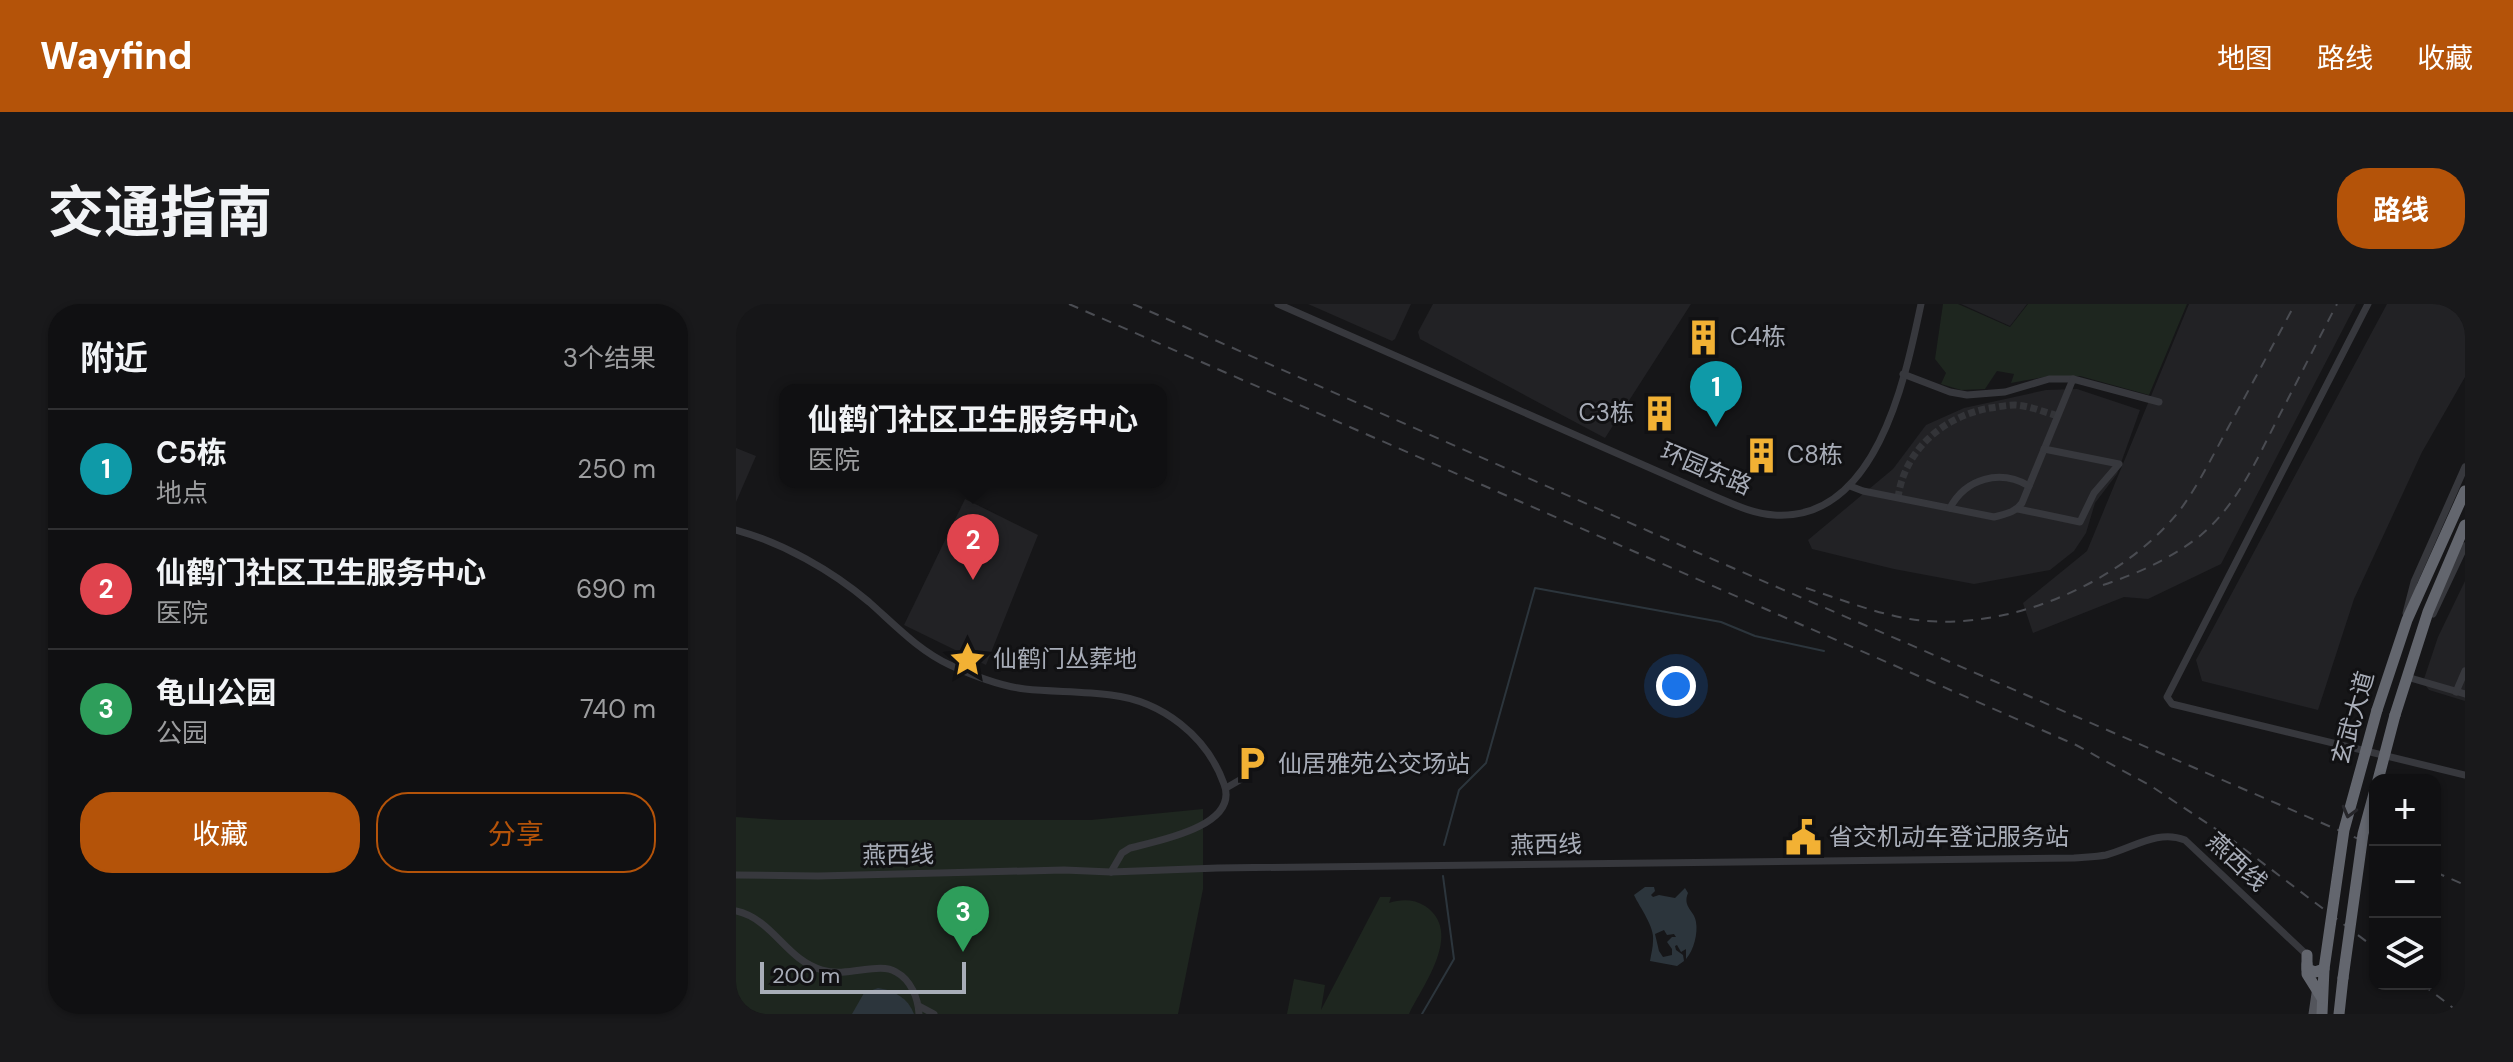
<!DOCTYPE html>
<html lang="zh">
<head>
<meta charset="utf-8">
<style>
  :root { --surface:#101012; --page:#19191b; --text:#f1f3f6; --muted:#9c9d9f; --line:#303032; --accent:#b45309 }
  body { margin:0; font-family:"DM Sans","Noto Sans SC",sans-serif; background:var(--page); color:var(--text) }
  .controls { position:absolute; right:24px; bottom:24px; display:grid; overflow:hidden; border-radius:16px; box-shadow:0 2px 6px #0004 }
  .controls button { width:72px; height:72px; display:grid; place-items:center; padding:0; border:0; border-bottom:2px solid var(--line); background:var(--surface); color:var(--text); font:40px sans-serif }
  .scale { position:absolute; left:24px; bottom:20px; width:206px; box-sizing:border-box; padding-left:8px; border:4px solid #a8adb8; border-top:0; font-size:22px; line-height:28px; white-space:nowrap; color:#a8adb8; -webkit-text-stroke:6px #111113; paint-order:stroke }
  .you { position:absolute; left:940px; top:382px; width:28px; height:28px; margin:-20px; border:6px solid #fff; border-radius:50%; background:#1a73e8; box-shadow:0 0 0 12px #1a73e833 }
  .badge { display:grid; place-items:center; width:52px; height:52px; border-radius:50%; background:var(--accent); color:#fff; font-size:26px; font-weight:700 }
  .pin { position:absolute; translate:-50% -66px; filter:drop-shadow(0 2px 4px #0008) }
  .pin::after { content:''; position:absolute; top:42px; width:28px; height:24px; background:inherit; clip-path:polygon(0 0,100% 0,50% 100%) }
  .popup { position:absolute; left:43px; top:80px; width:388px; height:104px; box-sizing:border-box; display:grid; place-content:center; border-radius:16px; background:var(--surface); filter:drop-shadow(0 2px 6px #0005); font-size:26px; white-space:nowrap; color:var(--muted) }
  .popup b { font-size:30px; color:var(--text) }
  .popup::after { content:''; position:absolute; left:50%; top:100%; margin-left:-16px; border:16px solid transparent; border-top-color:var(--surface) }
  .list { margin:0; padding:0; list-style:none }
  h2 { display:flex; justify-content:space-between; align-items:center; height:104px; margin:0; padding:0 32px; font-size:34px }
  h2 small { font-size:26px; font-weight:400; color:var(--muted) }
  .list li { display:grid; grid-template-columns:52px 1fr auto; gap:24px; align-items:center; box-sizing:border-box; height:120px; padding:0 32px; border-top:2px solid var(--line) }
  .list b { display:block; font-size:30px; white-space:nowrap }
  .list p { margin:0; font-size:26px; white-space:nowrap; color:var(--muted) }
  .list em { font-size:26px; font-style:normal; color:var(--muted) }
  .actions { display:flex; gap:16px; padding:24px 32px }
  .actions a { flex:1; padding:18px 0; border:2px solid var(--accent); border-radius:32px; text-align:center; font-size:28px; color:var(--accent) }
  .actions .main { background:var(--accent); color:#fff }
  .icon { flex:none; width:44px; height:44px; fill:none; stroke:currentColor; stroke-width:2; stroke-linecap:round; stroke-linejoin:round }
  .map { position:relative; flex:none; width:1729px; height:710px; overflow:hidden; border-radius:32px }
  header { display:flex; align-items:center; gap:48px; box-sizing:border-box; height:112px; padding:0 40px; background:var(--accent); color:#fff }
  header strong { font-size:38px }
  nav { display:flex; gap:44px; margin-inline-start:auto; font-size:28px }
  .intro { display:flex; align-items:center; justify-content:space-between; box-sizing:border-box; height:192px; padding:0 48px }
  h1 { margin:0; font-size:56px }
  .button { padding:20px 36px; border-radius:32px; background:var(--accent); color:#fff; font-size:28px; font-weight:700 }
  main { display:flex; gap:48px; padding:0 48px }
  aside { flex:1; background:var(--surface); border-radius:32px; box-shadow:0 2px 6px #0004 }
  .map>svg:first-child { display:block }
  .built { fill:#222225 }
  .green { fill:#1e261f }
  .water { fill:#2c353c; fill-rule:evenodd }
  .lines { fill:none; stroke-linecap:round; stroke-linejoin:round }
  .stream { stroke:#2c353c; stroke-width:2 }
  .minor-tunnel { stroke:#333438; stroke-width:7; stroke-dasharray:7 3.5; stroke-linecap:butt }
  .minor { stroke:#37383d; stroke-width:7 }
  .major { stroke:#53555c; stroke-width:9 }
  .highway { stroke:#63666e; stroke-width:11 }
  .rail { stroke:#4a4c52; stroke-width:2; stroke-dasharray:10 8; stroke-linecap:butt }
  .highway-bridge { stroke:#63666e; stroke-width:11 }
  .oneway { stroke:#26262a }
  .labels { text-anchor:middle; stroke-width:6; stroke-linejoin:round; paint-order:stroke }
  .poi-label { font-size:24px; fill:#a8adb8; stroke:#111113; text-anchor:start }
  .street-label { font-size:24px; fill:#a8adb8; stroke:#111113 }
</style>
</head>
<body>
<header>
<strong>Wayfind</strong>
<nav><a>地图</a><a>路线</a><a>收藏</a></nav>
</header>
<div class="intro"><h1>交通指南</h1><a class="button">路线</a></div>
<main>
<aside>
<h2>附近<small>3个结果</small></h2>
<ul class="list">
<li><span class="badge" style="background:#0f9aa8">1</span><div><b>C5栋</b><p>地点</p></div><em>250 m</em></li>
<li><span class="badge" style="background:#e0444e">2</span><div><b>仙鹤门社区卫生服务中心</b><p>医院</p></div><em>690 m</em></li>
<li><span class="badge" style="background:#2e9e5b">3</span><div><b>龟山公园</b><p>公园</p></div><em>740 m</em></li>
</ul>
<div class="actions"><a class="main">收藏</a><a>分享</a></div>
</aside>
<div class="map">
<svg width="1729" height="710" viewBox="0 0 1729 710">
  <rect width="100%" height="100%" fill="#161618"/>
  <g class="built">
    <polygon points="572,0 675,0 659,35 656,37"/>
    <polygon points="697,0 955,0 869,134 684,35 682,28"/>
    <polygon points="1225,0 1291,0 1274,22"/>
    <polygon points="1453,0 1620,0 1485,260 1412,295 1388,293 1297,329 1287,299 1351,247"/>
    <polygon points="1651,0 1729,0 1729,73 1686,148 1618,295 1582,406 1466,377 1460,356"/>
    <polygon points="1341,85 1404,106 1381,170 1359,199 1350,229 1338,247 1314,266 1238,280 1158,265 1076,245 1072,236 1157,165 1190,121 1228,104 1310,86"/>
    <polygon points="0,144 20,152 0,198"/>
    <polygon points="229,195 302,231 250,361 168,321"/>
    <polygon points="1729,277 1729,397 1693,386 1687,378 1702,333"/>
  </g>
  <g class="green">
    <polygon points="1207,0 1222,0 1274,23 1292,0 1451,0 1413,91 1344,72 1313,72 1275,79 1278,70 1261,67 1249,85 1225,86 1205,80 1210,69 1199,55"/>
    <polygon points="467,505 467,585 442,710 0,710 0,513 44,516 355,516"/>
    <path d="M644,593H655L653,599C665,595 678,595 689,602C728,628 687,681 673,710H551L558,675L589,681L585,706Z"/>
  </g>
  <g class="water">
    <path d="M909,583H918L919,587L915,591L917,593L923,591L939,594L949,584L952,589C946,603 959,607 960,618C962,629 958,646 950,655V645L945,648L941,641L939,642L940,646L947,651L948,657L941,662L914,657C915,650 917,644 917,637C919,623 904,604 898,591ZM928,626L931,631L938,630L940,633H936L931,638L936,645V651L927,653L923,647L919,630Z"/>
    <path d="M142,684C159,687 172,694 178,710H116L128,689Z"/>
  </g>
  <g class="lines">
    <g class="stream">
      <polyline points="708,541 723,486 750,459 799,284 985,318 1019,332 1088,347"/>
      <polyline points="686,710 718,655 707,572"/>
    </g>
    <path class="minor-tunnel" d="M1162,194C1168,146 1208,112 1254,104C1262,103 1271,101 1279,101C1294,102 1308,108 1322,112"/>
    <g class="minor">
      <path d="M542,0L980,193C999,201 1018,210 1038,211C1140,218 1169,76 1185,0"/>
      <polyline points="1632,0 1431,393 1436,400 1729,471"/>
      <polyline points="1167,70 1214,88 1231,91 1269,88 1313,75 1337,75"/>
      <path d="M1114,182L1127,187L1258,213C1269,210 1279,209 1286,199L1337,75L1423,98"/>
      <path d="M1214,204C1230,174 1264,165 1293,182"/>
      <polyline points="1282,205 1344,218 1358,189 1383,160 1308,145"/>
      <path d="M0,226C47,239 95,266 133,298C159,321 182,346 214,361C238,372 263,382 289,385C318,388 346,387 375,391C426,397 471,432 488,480C504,522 422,537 394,544L386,549L375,568"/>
      <polyline points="1670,309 1678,278 1729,163"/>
      <polyline points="1697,310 1729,242"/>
      <polyline points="1671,373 1729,390"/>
      <polyline points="1720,388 1729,367"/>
      <polyline points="490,484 509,473"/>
      <path d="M0,571L82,572L328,566L375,568L482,564L1338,554C1349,553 1360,553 1370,551C1397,544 1422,525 1449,536L1571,651"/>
      <path d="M0,607C37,615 50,656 86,666C112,674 143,657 160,668C175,676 182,694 183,710"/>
      <polyline points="183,702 198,710"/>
    </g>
    <polyline class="major" points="1577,710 1581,683"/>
    <g class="highway">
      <polyline points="1641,406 1671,316 1729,187"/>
      <polyline points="1659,411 1692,308 1729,221"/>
      <polyline points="1571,651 1571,665 1579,668 1588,665 1586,710"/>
      <polyline points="1571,660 1571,670 1586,694"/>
      <polyline points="1603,710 1607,674"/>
    </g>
    <g class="rail">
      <polyline points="333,0 1340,441 1415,482 1495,535 1639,644"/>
      <polyline points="397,0 960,248 1639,542"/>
      <path d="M1367,281C1403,269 1436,254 1465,231C1501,201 1521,155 1542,114C1562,76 1581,38 1601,0"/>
      <path d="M1070,284C1104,295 1138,309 1174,315C1268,330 1386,280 1444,206C1463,180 1477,151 1493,122C1515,82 1537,41 1559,0"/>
      <polyline points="1699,568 1729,581"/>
      <polyline points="1686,680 1725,710"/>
    </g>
    <g class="highway-bridge">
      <polyline points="1642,476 1659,411"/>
      <polyline points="1588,665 1608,526 1641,406"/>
      <polyline points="1607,674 1627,530 1639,486"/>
    </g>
  </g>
  <defs><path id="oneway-chevron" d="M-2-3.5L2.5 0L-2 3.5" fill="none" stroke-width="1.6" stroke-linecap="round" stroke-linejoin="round" transform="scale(2)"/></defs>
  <use class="oneway" href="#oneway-chevron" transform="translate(1613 508) rotate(105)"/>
  <defs>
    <symbol id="building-bare" viewBox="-9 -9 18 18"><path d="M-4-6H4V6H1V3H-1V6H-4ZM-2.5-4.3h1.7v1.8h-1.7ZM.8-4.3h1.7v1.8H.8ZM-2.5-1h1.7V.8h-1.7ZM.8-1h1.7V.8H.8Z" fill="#f2b134" stroke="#111113" stroke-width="2.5" paint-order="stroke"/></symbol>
    <symbol id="sight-bare" viewBox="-9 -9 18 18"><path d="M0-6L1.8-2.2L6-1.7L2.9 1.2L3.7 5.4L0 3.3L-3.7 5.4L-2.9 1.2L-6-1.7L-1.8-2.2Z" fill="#f2b134" stroke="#111113" stroke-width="2.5" paint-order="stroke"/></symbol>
    <symbol id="parking-bare" viewBox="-9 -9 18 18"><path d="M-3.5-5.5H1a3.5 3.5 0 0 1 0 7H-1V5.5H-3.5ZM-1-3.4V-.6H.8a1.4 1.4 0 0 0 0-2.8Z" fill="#f2b134" stroke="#111113" stroke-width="2.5" paint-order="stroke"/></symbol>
    <symbol id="civic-bare" viewBox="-9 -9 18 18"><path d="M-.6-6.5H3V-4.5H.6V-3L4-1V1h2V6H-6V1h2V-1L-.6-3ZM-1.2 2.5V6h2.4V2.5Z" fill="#f2b134" stroke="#111113" stroke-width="2.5" paint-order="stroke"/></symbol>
  </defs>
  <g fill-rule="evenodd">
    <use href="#building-bare" x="942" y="8" width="51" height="51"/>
    <use href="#building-bare" x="898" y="84" width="51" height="51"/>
    <use href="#building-bare" x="1000" y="126" width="51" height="51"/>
    <use href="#sight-bare" x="206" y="330" width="51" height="51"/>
    <use href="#parking-bare" x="490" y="434" width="51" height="51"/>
    <use href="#civic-bare" x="1042" y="508" width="51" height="51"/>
  </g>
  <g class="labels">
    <g class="poi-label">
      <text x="994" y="41">C4栋</text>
      <text x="898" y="117" text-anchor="end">C3栋</text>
      <text x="1051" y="159">C8栋</text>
      <text x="257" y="363">仙鹤门丛葬地</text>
      <text x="542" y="468">仙居雅苑公交场站</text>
      <text x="1093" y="541">省交机动车登记服务站</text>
    </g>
    <g class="street-label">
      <text transform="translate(970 165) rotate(23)" y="8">环园东路</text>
      <text transform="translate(1617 414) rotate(-74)" y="8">玄武大道</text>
      <text transform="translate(810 541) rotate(-1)" y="8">燕西线</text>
      <text transform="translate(162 551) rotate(-1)" y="8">燕西线</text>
      <text transform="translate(1501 558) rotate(43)" y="8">燕西线</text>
    </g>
  </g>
</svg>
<div class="controls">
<button>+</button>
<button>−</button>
<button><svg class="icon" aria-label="layers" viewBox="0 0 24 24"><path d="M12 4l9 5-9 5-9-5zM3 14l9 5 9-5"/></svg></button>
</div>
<div class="scale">200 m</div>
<div class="you"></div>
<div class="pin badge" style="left:980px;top:123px;background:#0f9aa8">1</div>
<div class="pin badge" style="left:237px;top:276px;background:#e0444e">2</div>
<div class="popup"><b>仙鹤门社区卫生服务中心</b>医院</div>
<div class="pin badge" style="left:227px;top:648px;background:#2e9e5b">3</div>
</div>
</main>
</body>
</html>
